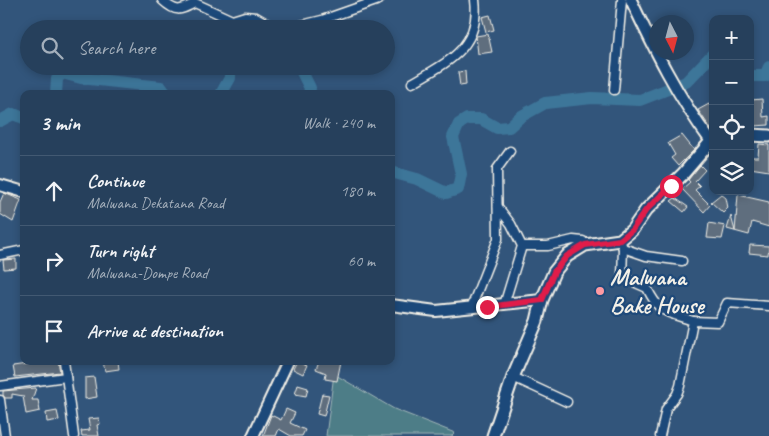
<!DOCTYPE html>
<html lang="en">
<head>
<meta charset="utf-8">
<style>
  :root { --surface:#26405c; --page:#324b65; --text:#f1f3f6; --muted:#a4afbb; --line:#425972 }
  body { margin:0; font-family:Caveat,sans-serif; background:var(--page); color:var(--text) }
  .controls { position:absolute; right:15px; top:15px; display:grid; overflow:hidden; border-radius:10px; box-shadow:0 2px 8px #0003 }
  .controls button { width:45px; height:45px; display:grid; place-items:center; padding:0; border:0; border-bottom:1px solid var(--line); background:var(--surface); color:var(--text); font:25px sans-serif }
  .compass { position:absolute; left:649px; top:15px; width:45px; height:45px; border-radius:50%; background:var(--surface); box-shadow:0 2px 8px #0003; rotate:174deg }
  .stop { position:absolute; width:15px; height:15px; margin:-11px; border:4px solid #e11d48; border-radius:50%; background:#fff }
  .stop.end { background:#e11d48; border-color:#fff; box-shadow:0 1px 5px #0008 }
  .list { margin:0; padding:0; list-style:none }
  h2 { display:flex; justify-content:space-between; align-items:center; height:65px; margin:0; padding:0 20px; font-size:21px }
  h2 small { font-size:16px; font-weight:400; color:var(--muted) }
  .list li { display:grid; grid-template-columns:32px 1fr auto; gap:15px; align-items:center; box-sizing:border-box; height:70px; padding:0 20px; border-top:1px solid var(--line) }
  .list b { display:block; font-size:19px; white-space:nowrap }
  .list p { margin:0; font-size:16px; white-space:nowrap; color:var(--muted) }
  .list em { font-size:16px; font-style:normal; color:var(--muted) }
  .icon { flex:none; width:28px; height:28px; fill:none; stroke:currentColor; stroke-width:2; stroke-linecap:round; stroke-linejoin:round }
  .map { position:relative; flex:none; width:769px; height:436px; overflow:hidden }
  .search { position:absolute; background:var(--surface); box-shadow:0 2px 8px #0003; left:20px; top:20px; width:375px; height:55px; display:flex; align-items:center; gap:12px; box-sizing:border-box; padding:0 18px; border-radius:28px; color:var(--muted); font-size:19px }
  .panel { position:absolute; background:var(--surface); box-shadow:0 2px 8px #0003; left:20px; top:90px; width:375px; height:275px; border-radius:10px }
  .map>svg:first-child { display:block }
  .green { fill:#4e7d87; stroke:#a1b7b8 }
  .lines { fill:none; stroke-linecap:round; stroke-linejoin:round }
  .river { stroke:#3e7699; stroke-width:12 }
  .building { fill:#5e6e7e; stroke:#f4f1e8 }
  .minor-casing { stroke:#f4f1e8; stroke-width:11 }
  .tertiary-casing { stroke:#f4f1e8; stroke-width:14 }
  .secondary-casing { stroke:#f4f1e8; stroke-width:15 }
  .minor { stroke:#1f4a7a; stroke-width:8 }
  .tertiary { stroke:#1f4a7a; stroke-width:10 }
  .secondary { stroke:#1f4a7a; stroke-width:11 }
  .route { stroke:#e11d48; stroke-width:6 }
  .poi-dot { fill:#ff9aa2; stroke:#1f4a7a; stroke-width:2 }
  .labels { text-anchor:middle; stroke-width:4.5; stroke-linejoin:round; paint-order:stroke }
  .poi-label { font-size:24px; font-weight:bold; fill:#f4f1e8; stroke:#1f4a7a; text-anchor:start }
</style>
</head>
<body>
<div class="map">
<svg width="769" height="436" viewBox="0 0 769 436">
  <rect width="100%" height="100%" fill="#32557b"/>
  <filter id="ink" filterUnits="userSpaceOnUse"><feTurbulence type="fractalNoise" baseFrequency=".02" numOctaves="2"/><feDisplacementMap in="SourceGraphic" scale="10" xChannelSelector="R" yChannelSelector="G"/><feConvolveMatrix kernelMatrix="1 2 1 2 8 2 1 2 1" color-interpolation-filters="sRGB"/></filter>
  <g filter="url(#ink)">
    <polygon class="green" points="334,374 394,409 455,433 452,436 326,436"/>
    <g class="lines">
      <g class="river">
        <polyline points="249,29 250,29"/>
        <polyline points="299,66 310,88 309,94"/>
        <polyline points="750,76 765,76 769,67"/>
        <polyline points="56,94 57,79 62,73 81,78 161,87 166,94"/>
        <polyline points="221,94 230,78 230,66"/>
        <polyline points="0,121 13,114 24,118"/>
        <polyline points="391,172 417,179 446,193 458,189 461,174 453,137 459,124 467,119 481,119 497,128 509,127 520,117 545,103 592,98 640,100 686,82 713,54"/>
      </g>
    </g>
    <g class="building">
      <polygon points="490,15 494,30 486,32 482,17"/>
      <polygon points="488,34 492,52 478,54 476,36"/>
      <polygon points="465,71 466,85 460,86 458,72"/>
      <polygon points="762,99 763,117 769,116 769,125 754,126 753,122 750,122 751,100"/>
      <polygon points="709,104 713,111 713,132 698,110"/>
      <polygon points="682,135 694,150 678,166 671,158 675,155 668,143"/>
      <polygon points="759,144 769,145 769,171 750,168 751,157 758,157"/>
      <polygon points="700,165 705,170 695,181 700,186 695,190 710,205 704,212 682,189 690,182 688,180"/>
      <polygon points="4,193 21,200 13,222 0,214 0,202"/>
      <polygon points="721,194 726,198 728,208 723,213 711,202"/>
      <polygon points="738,195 769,202 769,227 752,222 749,235 727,229 731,216 735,231"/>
      <polygon points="675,198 688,207 684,212 671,201"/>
      <polygon points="709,223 725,226 722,239 707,238"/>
      <polygon points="750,245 769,246 768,255 749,253"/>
      <polygon points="16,259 16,268 4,269 3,260"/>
      <polygon points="34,361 58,361 60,372 15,377 13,366 34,363"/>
      <polygon points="103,361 118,361 119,369 105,371"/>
      <polygon points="297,361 307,365 303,374 293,369"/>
      <polygon points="319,361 341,361 337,381 325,379 326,373 316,369"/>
      <polygon points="94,377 97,397 85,399 85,378"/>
      <polygon points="298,385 308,388 306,396 295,394"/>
      <polygon points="36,388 32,400 38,400 40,411 26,414 23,396 12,394 12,398 5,398 3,395 3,391"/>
      <polygon points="322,394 329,395 324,416 317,414"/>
      <polygon points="286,409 295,413 290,423 305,430 302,436 291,436 279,429 276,436 263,436 271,415 281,420"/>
      <polygon points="57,411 59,420 47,422 46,413"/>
      <polygon points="99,418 100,424 97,425 99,436 82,436 81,431 90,430 88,419"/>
    </g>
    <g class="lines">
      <defs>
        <g id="minor">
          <path d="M162,0C176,13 180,11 195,3L232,20L245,16L256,17L277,29"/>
          <polyline points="285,29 322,20 379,0"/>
          <path d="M412,83C448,62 481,47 475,0"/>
          <polyline points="614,90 622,0"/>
          <polyline points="498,207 511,224 522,246 504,305"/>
          <path d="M620,240L623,248L622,277L647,288C660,315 667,312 693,321L680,386L677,394L666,409L660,436"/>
          <polyline points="522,246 548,246 573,240 583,241 585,245"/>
          <polyline points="623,248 646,256 682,261"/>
          <polyline points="0,255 24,250"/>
          <polyline points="471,308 498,239 497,169 510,151"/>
          <polyline points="693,321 718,322 727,303 769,306"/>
          <polyline points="64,361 74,436"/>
          <polyline points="513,377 567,402"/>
          <polyline points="0,386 66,377"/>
          <polyline points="0,400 5,436"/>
        </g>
        <g id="tertiary">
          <path d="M631,0C654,49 678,97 710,140"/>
          <polyline points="0,185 24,192"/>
          <polyline points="391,305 436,311 542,300"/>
          <polyline points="253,436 288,361"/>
        </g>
        <g id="secondary">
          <polyline points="750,135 769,136"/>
          <polyline points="493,436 513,377 537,321 542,300 554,272 567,256 585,245 620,240 632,230 646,210 683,174 713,139"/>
        </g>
      </defs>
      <use href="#minor" class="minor-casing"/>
      <use href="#tertiary" class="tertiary-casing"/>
      <use href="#secondary" class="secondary-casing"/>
      <use href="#minor" class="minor"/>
      <use href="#tertiary" class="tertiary"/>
      <use href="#secondary" class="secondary"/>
    </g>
  </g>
  <g class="lines" filter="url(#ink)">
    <polyline class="route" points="487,307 542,300 554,272 567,256 585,245 620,240 632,230 646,210 671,186"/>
  </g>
  <circle class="poi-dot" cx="600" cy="291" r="5"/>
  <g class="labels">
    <g class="poi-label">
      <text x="610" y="285">Malwana<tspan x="610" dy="28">Bake House</tspan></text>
    </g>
  </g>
</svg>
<div class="controls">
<button>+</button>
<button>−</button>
<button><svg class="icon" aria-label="locate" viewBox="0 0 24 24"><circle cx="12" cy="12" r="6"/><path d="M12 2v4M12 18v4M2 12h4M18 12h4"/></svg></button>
<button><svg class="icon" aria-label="layers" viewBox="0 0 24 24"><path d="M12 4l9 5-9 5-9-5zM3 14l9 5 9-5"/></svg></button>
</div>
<svg class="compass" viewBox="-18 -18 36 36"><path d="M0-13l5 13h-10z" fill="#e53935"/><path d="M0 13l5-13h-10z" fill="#a4afbb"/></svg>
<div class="stop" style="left:671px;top:186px"></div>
<div class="stop end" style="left:487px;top:307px"></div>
<div class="search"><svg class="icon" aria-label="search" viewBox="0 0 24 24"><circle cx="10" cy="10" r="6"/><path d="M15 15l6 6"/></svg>Search here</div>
<section class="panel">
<h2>3 min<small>Walk · 240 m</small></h2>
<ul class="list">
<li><svg class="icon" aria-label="ahead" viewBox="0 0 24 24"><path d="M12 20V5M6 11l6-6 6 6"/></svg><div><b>Continue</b><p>Malwana Dekatana Road</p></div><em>180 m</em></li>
<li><svg class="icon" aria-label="right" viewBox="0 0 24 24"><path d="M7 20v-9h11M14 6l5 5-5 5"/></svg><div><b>Turn right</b><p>Malwana-Dompe Road</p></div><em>60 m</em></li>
<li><svg class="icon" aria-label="arrive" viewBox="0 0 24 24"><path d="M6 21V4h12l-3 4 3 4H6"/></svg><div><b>Arrive at destination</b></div></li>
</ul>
</section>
</div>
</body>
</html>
